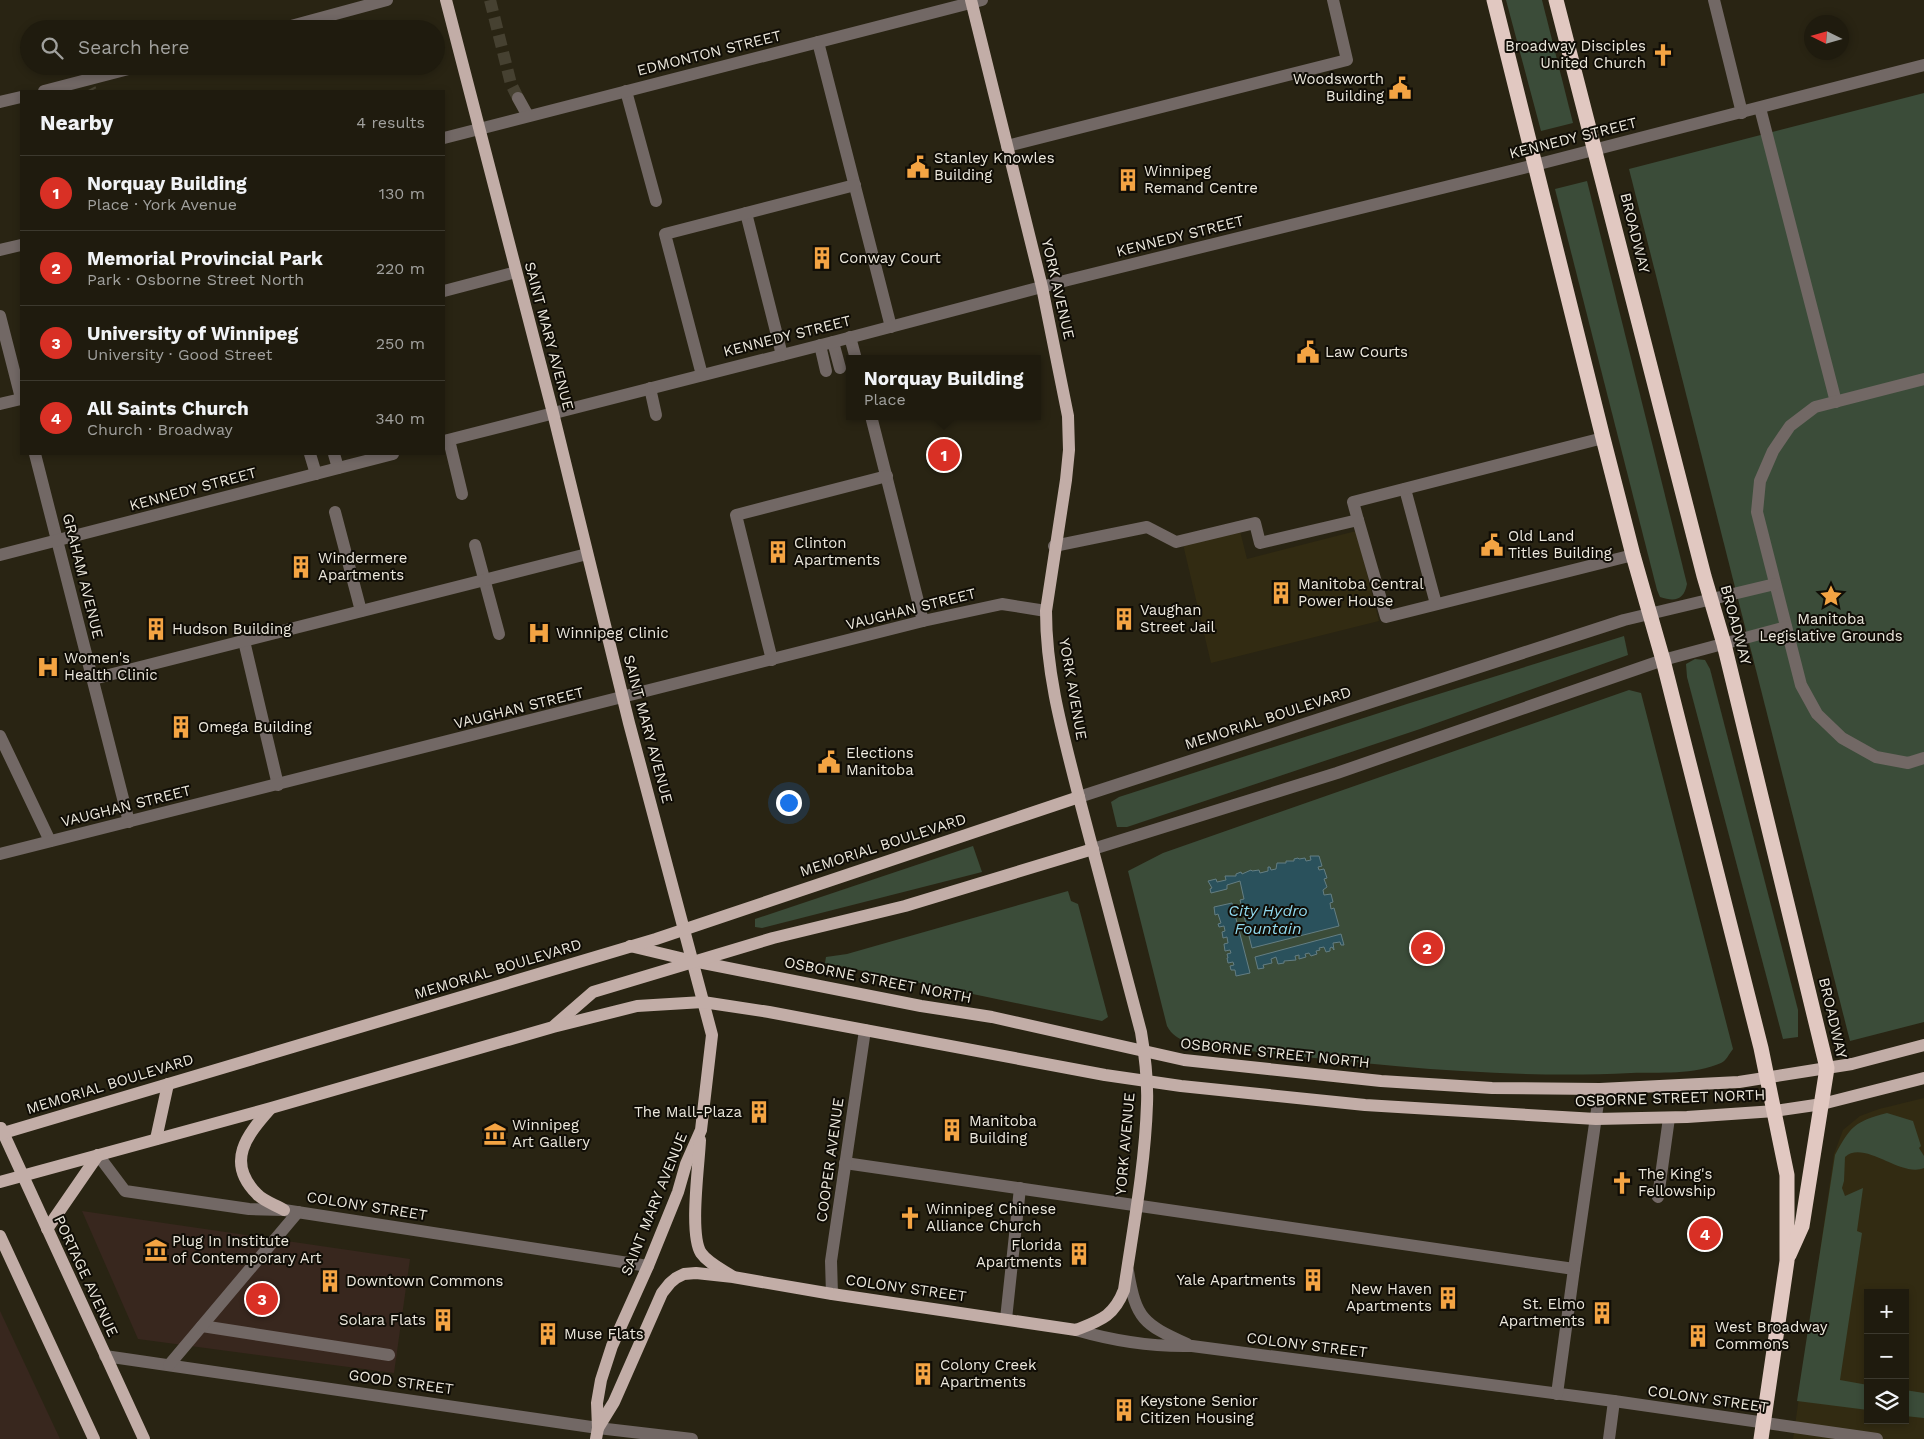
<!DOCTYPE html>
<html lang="en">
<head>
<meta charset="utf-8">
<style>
  :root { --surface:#1f1b0e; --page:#272417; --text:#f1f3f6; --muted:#a1a19e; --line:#3c392e; --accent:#d93025 }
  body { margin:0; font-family:"Work Sans",sans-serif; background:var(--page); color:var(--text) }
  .controls { position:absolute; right:15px; bottom:15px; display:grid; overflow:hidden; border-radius:0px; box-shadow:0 2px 8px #0003 }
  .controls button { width:45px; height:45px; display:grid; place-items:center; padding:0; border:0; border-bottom:1px solid var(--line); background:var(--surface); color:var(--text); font:25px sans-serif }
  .compass { position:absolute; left:1804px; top:15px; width:45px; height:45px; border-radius:50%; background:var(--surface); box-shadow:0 2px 8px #0003; rotate:275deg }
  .you { position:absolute; left:788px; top:802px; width:18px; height:18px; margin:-12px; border:4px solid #fff; border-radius:50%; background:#1a73e8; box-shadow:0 0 0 8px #1a73e833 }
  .badge { display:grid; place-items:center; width:32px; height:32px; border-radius:50%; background:var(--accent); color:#fff; font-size:16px; font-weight:700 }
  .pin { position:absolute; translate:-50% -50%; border:2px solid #fff; box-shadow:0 1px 5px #0006 }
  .popup { position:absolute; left:846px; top:355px; width:195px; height:65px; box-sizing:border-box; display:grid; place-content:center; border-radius:0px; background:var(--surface); filter:drop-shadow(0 1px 4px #0005); font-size:16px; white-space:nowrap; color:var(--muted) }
  .popup b { font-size:19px; color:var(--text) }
  .popup::after { content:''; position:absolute; left:50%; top:100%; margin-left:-10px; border:10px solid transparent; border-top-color:var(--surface) }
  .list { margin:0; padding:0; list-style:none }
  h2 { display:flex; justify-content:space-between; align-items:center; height:65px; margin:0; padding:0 20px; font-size:21px }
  h2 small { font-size:16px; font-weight:400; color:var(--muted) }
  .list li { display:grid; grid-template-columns:32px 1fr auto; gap:15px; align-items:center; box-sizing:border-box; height:75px; padding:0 20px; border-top:1px solid var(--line) }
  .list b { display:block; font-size:19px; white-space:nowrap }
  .list p { margin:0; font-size:16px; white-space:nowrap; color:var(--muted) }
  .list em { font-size:16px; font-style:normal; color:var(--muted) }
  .icon { flex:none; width:28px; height:28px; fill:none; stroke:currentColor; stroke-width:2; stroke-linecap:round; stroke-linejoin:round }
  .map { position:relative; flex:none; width:1924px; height:1439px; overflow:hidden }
  .search { position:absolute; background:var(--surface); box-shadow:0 2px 8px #0003; left:20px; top:20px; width:425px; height:55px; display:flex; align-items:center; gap:12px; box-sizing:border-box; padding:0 18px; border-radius:28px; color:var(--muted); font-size:19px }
  .panel { position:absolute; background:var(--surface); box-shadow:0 2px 8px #0003; left:20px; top:90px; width:425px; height:365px; border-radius:0px }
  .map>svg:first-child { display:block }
  .built { fill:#322b12; fill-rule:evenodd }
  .education { fill:#38271e }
  .green { fill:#3b4c39 }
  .water { fill:#2a515c; stroke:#647e83 }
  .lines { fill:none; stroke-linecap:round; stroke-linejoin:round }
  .minor-tunnel { stroke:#464131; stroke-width:12; stroke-dasharray:12 6; stroke-linecap:butt }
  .minor { stroke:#726865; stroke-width:12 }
  .major { stroke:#c2ada7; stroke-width:12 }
  .highway { stroke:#e1c8c1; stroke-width:15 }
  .labels { text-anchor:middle; stroke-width:4; stroke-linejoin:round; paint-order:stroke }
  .poi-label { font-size:15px; fill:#ece8dd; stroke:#100d06; text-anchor:start }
  .street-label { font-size:15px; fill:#ece8dd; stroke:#100d06 }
  .water-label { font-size:16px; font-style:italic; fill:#91d9ee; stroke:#100d06 }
</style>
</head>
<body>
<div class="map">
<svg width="1924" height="1439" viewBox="0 0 1924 1439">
  <rect width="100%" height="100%" fill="#292413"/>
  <g class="built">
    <polygon points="1239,527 1247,559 1356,531 1379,621 1211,663 1182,540"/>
    <path d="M1924,1098V1439H1793L1834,1154L1843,1130L1860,1116L1879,1109ZM1868,1293H1905V1420H1868Z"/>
  </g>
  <g class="education">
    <polygon points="82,1211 410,1259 394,1373 138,1339"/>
    <polygon points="0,1311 60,1439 0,1439"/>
  </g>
  <g class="green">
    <polygon points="1506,0 1542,0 1573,123 1541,131"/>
    <polygon points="1924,93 1924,1022 1850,1041 1629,169"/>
    <path d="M1587,181L1687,584C1684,600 1675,602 1660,597L1657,590L1555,189Z"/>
    <polygon points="1624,636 1628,655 1420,729 1127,827 1117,827 1111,802 1119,797 1410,703"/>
    <polygon points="1695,659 1705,660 1710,669 1798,1010 1798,1037 1783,1039 1687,677 1686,664"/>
    <path d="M1629,690L1641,693L1733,1049C1729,1054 1726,1061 1721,1063C1694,1075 1660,1072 1631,1073C1492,1080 1352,1062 1213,1047C1195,1044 1176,1043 1167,1026L1128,871L1163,853Z"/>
    <polygon points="973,846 982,872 762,928 755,927 755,919"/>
    <polygon points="1068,891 1071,901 1078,904 1108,1017 1102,1021 825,963 826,957 847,954"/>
    <path d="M1887,1113L1913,1121L1921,1146L1919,1148L1924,1156V1168C1901,1178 1864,1139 1845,1157L1844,1181L1842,1188L1845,1196L1863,1188L1857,1231L1862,1233L1840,1380L1868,1385V1410L1797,1401L1835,1155C1850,1127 1855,1121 1887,1113Z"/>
    <polygon points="1905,1390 1924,1393 1924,1418 1905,1416"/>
  </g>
  <g class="water">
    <polygon points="1310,856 1319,856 1322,866 1318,867 1319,870 1324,869 1327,878 1324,879 1327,887 1323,890 1324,895 1331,894 1333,902 1330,903 1331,909 1334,908 1339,926 1252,948 1240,900 1244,899 1240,881 1227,885 1227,889 1211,893 1210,889 1212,888 1208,881 1216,879 1217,882 1226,880 1225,876 1236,876 1236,874 1241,872 1242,874 1251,870 1252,871 1259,870 1260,873 1268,871 1268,867 1270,867 1271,870 1276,869 1277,863 1286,863 1286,861 1294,861 1294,859 1298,858 1299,859 1305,858 1306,861 1311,860"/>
    <polygon points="1232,903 1250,973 1236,976 1235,970 1231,970 1230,966 1234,965 1233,962 1228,963 1227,958 1228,958 1227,954 1231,953 1230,950 1225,951 1224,944 1228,943 1227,937 1223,938 1222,932 1225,931 1224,926 1219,927 1218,924 1221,923 1218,914 1215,915 1214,907"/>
    <polygon points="1341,934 1344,945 1341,945 1340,942 1333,943 1334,950 1332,947 1330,948 1330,951 1326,952 1324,947 1319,948 1320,950 1316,951 1317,954 1311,956 1309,953 1305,954 1306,957 1299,959 1299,955 1295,956 1296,960 1284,961 1284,963 1278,964 1276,957 1271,959 1272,963 1263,965 1264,968 1258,969 1255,957"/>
  </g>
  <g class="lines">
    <g class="minor-tunnel">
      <polyline points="490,0 511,84 518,98"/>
      <polyline points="90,89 91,91"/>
    </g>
    <g class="minor">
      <polyline points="1714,0 1742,113"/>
      <polyline points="280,29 387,0"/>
      <polyline points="818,42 891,327"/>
      <polyline points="44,91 140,66"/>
      <polyline points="626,91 656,201"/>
      <polyline points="518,98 528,116"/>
      <polyline points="0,102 21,97"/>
      <polyline points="1760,108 1836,402"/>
      <polyline points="444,138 982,0"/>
      <polyline points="1007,146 1347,60 1333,0"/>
      <polyline points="746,213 782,355"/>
      <polyline points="0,250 21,245"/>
      <polyline points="444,291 516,272"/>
      <polyline points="0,316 21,398"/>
      <polyline points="850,337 856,359"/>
      <polyline points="833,342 840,368"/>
      <polyline points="820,345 826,371"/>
      <polyline points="702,375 665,234 855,185"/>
      <polyline points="1924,379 1815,407 1790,426 1773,451 1760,481 1757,512 1801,685 1817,714 1842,738 1876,757 1908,763 1924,758"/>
      <polyline points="650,388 656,415"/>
      <polyline points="0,404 21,399"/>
      <polyline points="871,416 923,621"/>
      <polyline points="449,440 462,494"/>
      <polyline points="444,441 833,342 1068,280 1535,165 1924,65"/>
      <polyline points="35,454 129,822"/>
      <polyline points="310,454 316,474"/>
      <polyline points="334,454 338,468"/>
      <polyline points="1405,489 1436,604"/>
      <polyline points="335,512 361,611"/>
      <polyline points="1358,520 1386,617 1633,555"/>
      <polyline points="475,545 499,634"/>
      <polyline points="1054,546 1147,527 1176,542 1255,523 1260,543 1358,520 1353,502 1603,438"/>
      <polyline points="0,555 393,454"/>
      <polyline points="244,641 278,785"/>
      <polyline points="772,660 736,515 887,476"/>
      <polyline points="93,679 587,554"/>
      <polyline points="0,736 50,841"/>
      <polyline points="1079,797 1624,620 1775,584"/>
      <polyline points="1093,849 1337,773 1663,660 1786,627"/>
      <polyline points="0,854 923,621 1002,604 1046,611"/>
      <polyline points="98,1155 125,1191 249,1209 284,1210 648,1266"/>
      <polyline points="845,1163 1574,1269 1600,1089"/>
      <polyline points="1658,1197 1669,1118"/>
      <path d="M1128,1271C1136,1319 1143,1324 1187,1344"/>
      <polyline points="832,1294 831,1261 865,1030"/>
      <polyline points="1006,1319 1020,1188"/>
      <polyline points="202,1326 389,1355"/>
      <path d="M1076,1330C1114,1341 1153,1347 1192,1346L1614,1401L1877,1439"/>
      <polyline points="105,1356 598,1428 692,1439"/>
      <polyline points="169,1365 298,1212"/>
      <polyline points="1557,1394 1574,1269"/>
      <polyline points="1609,1439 1614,1401"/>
    </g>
    <g class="major">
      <polyline points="446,0 553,413 629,723 712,1035 701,1130 686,1164 678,1192 648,1266 612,1346 601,1380 597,1403 598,1428 596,1439"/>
      <polyline points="630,946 693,961 921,1006 992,1017 1184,1060 1381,1081 1492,1088 1600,1089 1739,1082 1852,1064 1924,1045"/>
      <polyline points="555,1025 593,992 773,938 905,906 1093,849"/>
      <path d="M270,1109C247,1135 225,1162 257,1194C263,1201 276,1205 284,1210"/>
      <polyline points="1,1128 144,1439"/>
      <polyline points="0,1134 656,939 1079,797"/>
      <polyline points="156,1139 168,1084"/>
      <path d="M700,1140C699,1165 689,1234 701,1253C708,1263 721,1269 732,1276"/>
      <polyline points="0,1182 271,1108 553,1027 637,1006 703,1002 769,1012 1105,1075 1181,1086 1365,1105 1596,1119 1687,1117 1775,1111 1822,1104 1924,1078"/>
      <polyline points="47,1229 98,1155"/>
      <polyline points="0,1236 94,1439"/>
      <path d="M598,1428L614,1402L662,1293L670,1283L676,1278L684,1274L696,1273L733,1277L832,1294L1076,1330C1101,1320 1114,1316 1124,1290C1133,1229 1145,1166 1147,1104C1148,1080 1145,1056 1141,1032C1121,956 1101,881 1081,805C1065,741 1046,678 1046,611L1066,480L1069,450L1068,416L1042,287L971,0"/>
    </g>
    <g class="highway">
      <polyline points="1494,0 1603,438 1633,555 1663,660 1761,1048 1787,1175 1787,1261 1761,1439"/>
      <polyline points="1556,0 1704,576 1724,644 1827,1068 1802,1226 1789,1255"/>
    </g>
  </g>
  <defs>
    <symbol id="church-bare" viewBox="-9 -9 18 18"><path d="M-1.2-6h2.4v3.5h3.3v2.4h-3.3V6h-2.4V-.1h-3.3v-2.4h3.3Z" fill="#f4a443" stroke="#100d06" stroke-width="2.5" paint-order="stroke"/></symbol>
    <symbol id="civic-bare" viewBox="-9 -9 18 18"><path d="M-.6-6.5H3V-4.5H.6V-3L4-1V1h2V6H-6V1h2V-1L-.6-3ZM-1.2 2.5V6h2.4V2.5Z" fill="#f4a443" stroke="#100d06" stroke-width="2.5" paint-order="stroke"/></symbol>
    <symbol id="building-bare" viewBox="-9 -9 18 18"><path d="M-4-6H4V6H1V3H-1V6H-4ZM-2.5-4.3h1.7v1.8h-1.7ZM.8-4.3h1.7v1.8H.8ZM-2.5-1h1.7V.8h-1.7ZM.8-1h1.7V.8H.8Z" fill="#f4a443" stroke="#100d06" stroke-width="2.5" paint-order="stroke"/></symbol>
    <symbol id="sight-bare" viewBox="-9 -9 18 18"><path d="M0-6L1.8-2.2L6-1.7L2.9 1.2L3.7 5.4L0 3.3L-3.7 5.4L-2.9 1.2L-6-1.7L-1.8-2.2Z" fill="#f4a443" stroke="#100d06" stroke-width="2.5" paint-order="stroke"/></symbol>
    <symbol id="hospital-bare" viewBox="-9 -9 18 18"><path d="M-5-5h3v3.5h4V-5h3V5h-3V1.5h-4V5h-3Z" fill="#f4a443" stroke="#100d06" stroke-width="2.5" paint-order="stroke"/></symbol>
    <symbol id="museum-bare" viewBox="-9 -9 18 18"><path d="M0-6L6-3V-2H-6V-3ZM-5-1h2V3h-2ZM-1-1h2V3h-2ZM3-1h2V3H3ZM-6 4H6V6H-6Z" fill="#f4a443" stroke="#100d06" stroke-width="2.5" paint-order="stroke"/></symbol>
  </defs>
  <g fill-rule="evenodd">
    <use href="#church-bare" x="1647" y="39" width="32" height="32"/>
    <use href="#civic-bare" x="1384" y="72" width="32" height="32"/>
    <use href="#civic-bare" x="902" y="151" width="32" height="32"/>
    <use href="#building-bare" x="1112" y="164" width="32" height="32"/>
    <use href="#building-bare" x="806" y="242" width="32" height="32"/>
    <use href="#civic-bare" x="1292" y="336" width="32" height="32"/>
    <use href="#civic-bare" x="1476" y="529" width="32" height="32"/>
    <use href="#building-bare" x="762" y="536" width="32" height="32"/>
    <use href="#building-bare" x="285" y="551" width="32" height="32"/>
    <use href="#building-bare" x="1265" y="577" width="32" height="32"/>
    <use href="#sight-bare" x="1815" y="580" width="32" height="32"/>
    <use href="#building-bare" x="1108" y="603" width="32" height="32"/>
    <use href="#building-bare" x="140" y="613" width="32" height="32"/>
    <use href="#hospital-bare" x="523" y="617" width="32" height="32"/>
    <use href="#hospital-bare" x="32" y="651" width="32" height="32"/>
    <use href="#building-bare" x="165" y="711" width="32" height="32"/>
    <use href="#civic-bare" x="813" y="746" width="32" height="32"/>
    <use href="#building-bare" x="743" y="1096" width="32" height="32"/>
    <use href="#building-bare" x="936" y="1114" width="32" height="32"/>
    <use href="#museum-bare" x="479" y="1118" width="32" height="32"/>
    <use href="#church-bare" x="1606" y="1167" width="32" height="32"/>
    <use href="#church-bare" x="894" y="1202" width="32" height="32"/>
    <use href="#museum-bare" x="140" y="1234" width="32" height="32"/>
    <use href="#building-bare" x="1063" y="1238" width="32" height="32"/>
    <use href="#building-bare" x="1297" y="1264" width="32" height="32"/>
    <use href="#building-bare" x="314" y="1265" width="32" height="32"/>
    <use href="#building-bare" x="1432" y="1282" width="32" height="32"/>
    <use href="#building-bare" x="1586" y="1297" width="32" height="32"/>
    <use href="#building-bare" x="427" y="1304" width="32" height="32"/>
    <use href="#building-bare" x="532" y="1318" width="32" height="32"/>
    <use href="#building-bare" x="1682" y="1320" width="32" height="32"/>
    <use href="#building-bare" x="907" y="1358" width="32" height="32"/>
    <use href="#building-bare" x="1108" y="1394" width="32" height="32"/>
  </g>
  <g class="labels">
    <g class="poi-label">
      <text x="1646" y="51" text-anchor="end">Broadway Disciples<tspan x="1646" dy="17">United Church</tspan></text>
      <text x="1384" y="84" text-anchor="end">Woodsworth<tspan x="1384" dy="17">Building</tspan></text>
      <text x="934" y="163">Stanley Knowles<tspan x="934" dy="17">Building</tspan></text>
      <text x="1144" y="176">Winnipeg<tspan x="1144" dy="17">Remand Centre</tspan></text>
      <text x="839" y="263">Conway Court</text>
      <text x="1325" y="357">Law Courts</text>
      <text x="1508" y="541">Old Land<tspan x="1508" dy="17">Titles Building</tspan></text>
      <text x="794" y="548">Clinton<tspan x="794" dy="17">Apartments</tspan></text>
      <text x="318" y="563">Windermere<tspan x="318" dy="17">Apartments</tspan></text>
      <text x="1298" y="589">Manitoba Central<tspan x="1298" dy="17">Power House</tspan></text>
      <text x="1140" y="615">Vaughan<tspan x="1140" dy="17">Street Jail</tspan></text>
      <text x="1831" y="624" text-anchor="middle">Manitoba<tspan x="1831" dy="17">Legislative Grounds</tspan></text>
      <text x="172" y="634">Hudson Building</text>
      <text x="556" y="638">Winnipeg Clinic</text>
      <text x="64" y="663">Women's<tspan x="64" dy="17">Health Clinic</tspan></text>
      <text x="198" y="732">Omega Building</text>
      <text x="846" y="758">Elections<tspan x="846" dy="17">Manitoba</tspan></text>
      <text x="742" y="1117" text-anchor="end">The Mall-Plaza</text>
      <text x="969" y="1126">Manitoba<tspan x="969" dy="17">Building</tspan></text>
      <text x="512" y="1130">Winnipeg<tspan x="512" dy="17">Art Gallery</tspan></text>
      <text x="1638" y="1179">The King's<tspan x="1638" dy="17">Fellowship</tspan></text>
      <text x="926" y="1214">Winnipeg Chinese<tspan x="926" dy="17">Alliance Church</tspan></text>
      <text x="172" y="1246">Plug In Institute<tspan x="172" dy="17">of Contemporary Art</tspan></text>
      <text x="1062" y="1250" text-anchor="end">Florida<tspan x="1062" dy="17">Apartments</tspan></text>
      <text x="1296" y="1285" text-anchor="end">Yale Apartments</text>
      <text x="346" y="1286">Downtown Commons</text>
      <text x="1432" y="1294" text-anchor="end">New Haven<tspan x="1432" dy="17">Apartments</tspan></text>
      <text x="1585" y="1309" text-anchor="end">St. Elmo<tspan x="1585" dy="17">Apartments</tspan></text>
      <text x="426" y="1325" text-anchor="end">Solara Flats</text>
      <text x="1715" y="1332">West Broadway<tspan x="1715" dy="17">Commons</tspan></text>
      <text x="564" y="1339">Muse Flats</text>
      <text x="940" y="1370">Colony Creek<tspan x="940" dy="17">Apartments</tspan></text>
      <text x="1140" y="1406">Keystone Senior<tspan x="1140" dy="17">Citizen Housing</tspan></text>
    </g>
    <g class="street-label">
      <text transform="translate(709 53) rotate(-14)" y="5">EDMONTON STREET</text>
      <text transform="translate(1573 138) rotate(-14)" y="5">KENNEDY STREET</text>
      <text transform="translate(1635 233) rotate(76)" y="5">BROADWAY</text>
      <text transform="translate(1180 236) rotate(-14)" y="5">KENNEDY STREET</text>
      <text transform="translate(1058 289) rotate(77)" y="5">YORK AVENUE</text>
      <text transform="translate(549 336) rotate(75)" y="5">SAINT MARY AVENUE</text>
      <text transform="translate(787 336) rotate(-14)" y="5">KENNEDY STREET</text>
      <text transform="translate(193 489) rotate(-15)" y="5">KENNEDY STREET</text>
      <text transform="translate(83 576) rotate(76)" y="5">GRAHAM AVENUE</text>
      <text transform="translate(911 609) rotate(-14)" y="5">VAUGHAN STREET</text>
      <text transform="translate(1736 625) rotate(75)" y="5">BROADWAY</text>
      <text transform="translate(1073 689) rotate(80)" y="5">YORK AVENUE</text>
      <text transform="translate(519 708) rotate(-14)" y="5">VAUGHAN STREET</text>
      <text transform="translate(1268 718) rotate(-18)" y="5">MEMORIAL BOULEVARD</text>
      <text transform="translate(648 729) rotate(75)" y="5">SAINT MARY AVENUE</text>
      <text transform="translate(126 806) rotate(-14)" y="5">VAUGHAN STREET</text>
      <text transform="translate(883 845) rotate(-18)" y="5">MEMORIAL BOULEVARD</text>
      <text transform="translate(498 969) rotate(-17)" y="5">MEMORIAL BOULEVARD</text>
      <text transform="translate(878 980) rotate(11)" y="5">OSBORNE STREET NORTH</text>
      <text transform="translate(1833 1018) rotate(77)" y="5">BROADWAY</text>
      <text transform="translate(1275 1053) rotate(6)" y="5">OSBORNE STREET NORTH</text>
      <text transform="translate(110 1084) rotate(-17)" y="5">MEMORIAL BOULEVARD</text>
      <text transform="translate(1670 1098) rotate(-2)" y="5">OSBORNE STREET NORTH</text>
      <text transform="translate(1125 1144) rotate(-85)" y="5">YORK AVENUE</text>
      <text transform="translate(830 1160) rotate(-82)" y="5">COOPER AVENUE</text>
      <text transform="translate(654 1204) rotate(-68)" y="5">SAINT MARY AVENUE</text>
      <text transform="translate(367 1206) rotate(9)" y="5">COLONY STREET</text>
      <text transform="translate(86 1276) rotate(65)" y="5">PORTAGE AVENUE</text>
      <text transform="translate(906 1288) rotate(8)" y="5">COLONY STREET</text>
      <text transform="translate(1307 1345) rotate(7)" y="5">COLONY STREET</text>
      <text transform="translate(401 1382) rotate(8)" y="5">GOOD STREET</text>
      <text transform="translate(1708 1399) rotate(8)" y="5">COLONY STREET</text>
    </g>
    <g class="water-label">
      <text x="1268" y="916">City Hydro<tspan x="1268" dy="18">Fountain</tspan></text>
    </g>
  </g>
</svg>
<div class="controls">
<button>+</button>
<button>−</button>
<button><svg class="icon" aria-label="layers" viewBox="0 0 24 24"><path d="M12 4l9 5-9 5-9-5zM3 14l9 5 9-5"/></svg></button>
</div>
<svg class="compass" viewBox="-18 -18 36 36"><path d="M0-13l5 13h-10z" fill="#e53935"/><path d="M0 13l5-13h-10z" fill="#a1a19e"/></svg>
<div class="you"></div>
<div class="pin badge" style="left:944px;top:455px">1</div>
<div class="popup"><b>Norquay Building</b>Place</div>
<div class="pin badge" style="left:1427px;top:948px">2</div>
<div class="pin badge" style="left:262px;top:1299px">3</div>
<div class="pin badge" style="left:1705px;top:1234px">4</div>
<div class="search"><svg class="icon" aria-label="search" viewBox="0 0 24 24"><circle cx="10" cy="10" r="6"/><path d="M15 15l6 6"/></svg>Search here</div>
<section class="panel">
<h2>Nearby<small>4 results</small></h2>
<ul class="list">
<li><span class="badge">1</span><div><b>Norquay Building</b><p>Place · York Avenue</p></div><em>130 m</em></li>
<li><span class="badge">2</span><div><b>Memorial Provincial Park</b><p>Park · Osborne Street North</p></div><em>220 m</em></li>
<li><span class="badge">3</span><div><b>University of Winnipeg</b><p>University · Good Street</p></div><em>250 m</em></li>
<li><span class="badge">4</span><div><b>All Saints Church</b><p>Church · Broadway</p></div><em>340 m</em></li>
</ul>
</section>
</div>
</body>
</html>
